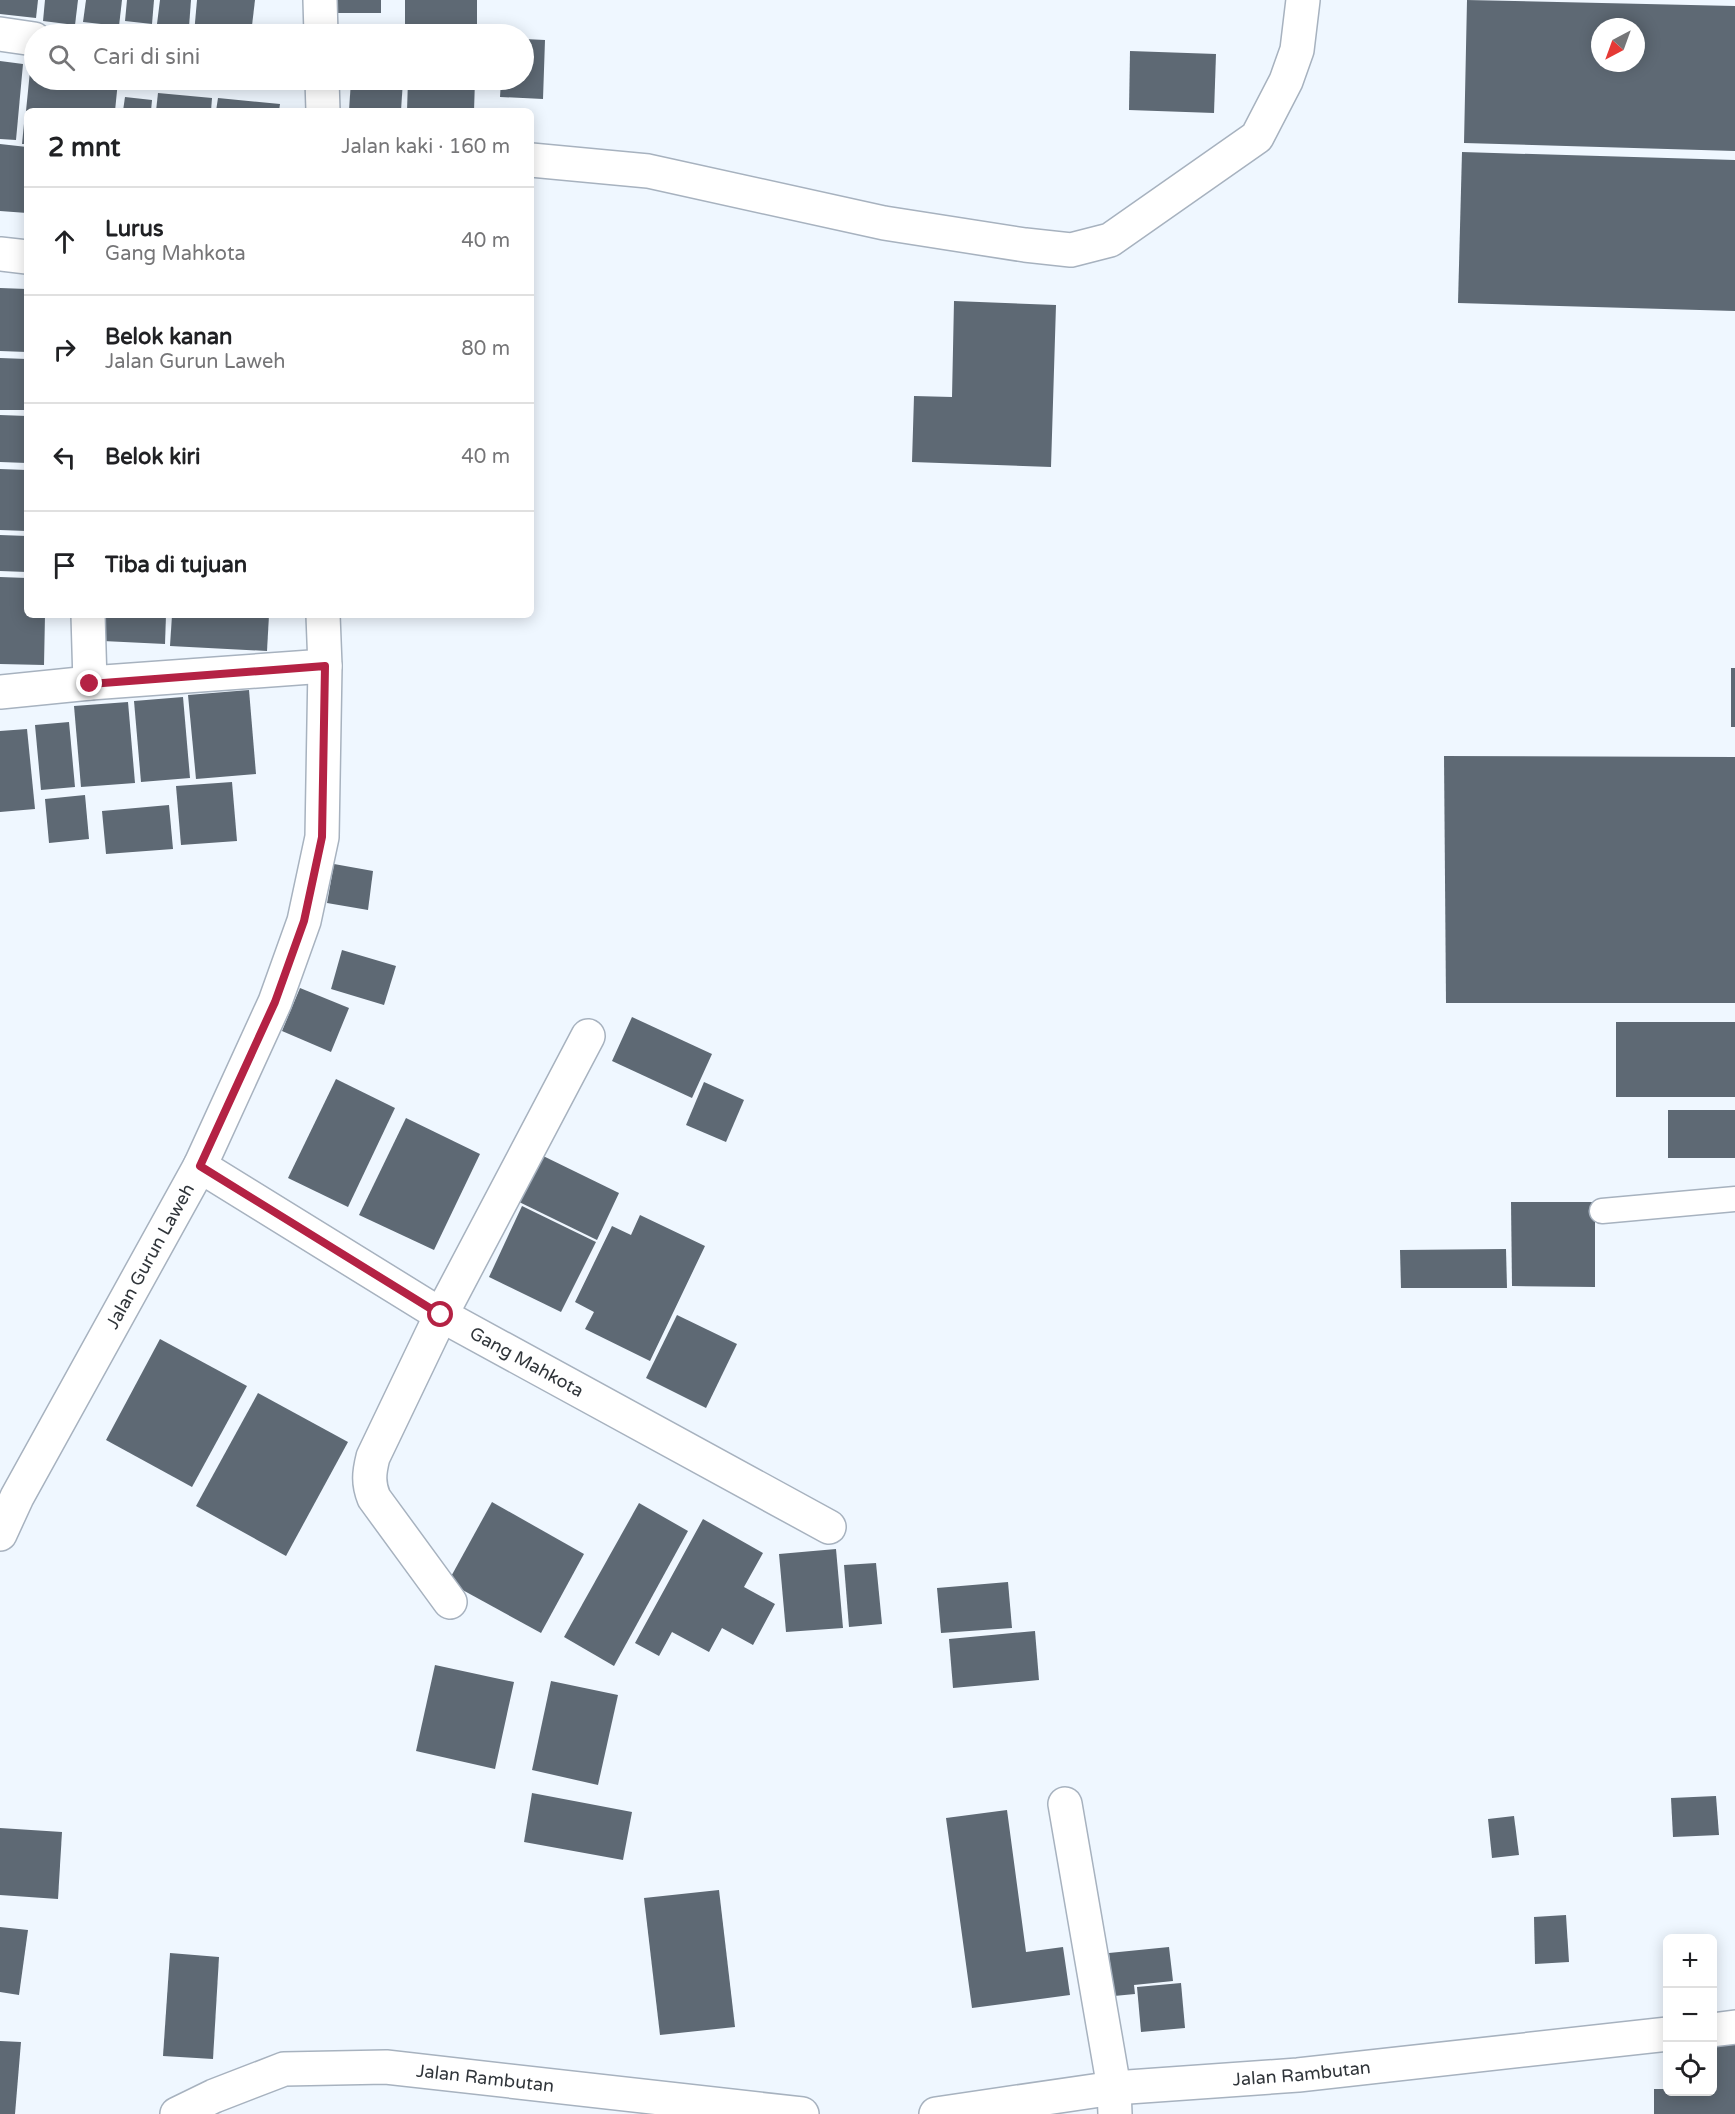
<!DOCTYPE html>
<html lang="id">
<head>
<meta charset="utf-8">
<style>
  :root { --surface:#fff; --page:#f2f2f2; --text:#202124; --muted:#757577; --line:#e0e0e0 }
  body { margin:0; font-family:"Varela Round",sans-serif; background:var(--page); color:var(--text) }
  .controls { position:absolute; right:18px; bottom:18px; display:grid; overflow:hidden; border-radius:9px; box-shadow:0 3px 15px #0003 }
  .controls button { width:54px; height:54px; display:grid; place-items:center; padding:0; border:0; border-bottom:2px solid var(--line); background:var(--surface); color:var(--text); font:30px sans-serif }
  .compass { position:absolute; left:1591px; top:18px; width:54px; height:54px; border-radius:50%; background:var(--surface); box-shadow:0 3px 15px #0003; rotate:221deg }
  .stop { position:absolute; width:18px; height:18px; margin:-14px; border:4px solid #b42244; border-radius:50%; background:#fff }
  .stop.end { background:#b42244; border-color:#fff; box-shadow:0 2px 6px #0008 }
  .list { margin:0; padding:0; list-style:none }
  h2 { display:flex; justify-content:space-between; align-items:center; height:78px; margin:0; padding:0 24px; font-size:26px }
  h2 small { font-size:20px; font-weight:400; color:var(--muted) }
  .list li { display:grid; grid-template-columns:39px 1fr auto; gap:18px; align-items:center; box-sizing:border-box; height:108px; padding:0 24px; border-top:2px solid var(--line) }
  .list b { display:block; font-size:22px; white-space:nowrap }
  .list p { margin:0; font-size:20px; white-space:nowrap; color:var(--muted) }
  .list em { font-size:20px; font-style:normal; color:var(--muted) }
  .icon { flex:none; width:33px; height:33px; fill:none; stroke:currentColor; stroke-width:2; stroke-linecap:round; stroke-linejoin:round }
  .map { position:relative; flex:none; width:1735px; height:2114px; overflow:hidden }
  .search { position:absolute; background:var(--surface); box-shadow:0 3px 15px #0003; left:24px; top:24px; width:510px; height:66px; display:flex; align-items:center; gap:15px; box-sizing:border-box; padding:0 21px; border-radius:33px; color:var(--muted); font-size:22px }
  .panel { position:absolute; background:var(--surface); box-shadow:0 3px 15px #0003; left:24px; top:108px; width:510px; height:510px; border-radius:9px }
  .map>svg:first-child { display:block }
  .building { fill:#5e6974; fill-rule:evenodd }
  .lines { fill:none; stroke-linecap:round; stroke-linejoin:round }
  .service-casing { stroke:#a7b2bf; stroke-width:27 }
  .minor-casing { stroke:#a7b2bf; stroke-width:36 }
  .service { stroke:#fff; stroke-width:24 }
  .minor { stroke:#fff; stroke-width:33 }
  .route { stroke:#b42244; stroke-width:8 }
  .labels { text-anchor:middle; stroke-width:6; stroke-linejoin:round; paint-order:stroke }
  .street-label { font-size:18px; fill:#30353a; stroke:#eff7ff }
</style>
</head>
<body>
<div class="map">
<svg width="1735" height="2114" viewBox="0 0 1735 2114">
  <rect width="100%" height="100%" fill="#eff7ff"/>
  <g class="building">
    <polygon points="0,0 38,0 36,18 0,14"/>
    <polygon points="45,0 78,0 75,25 43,21"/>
    <polygon points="86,0 122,0 119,26 83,22"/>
    <polygon points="127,0 154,0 152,24 125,21"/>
    <polygon points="160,0 191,0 189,27 157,24"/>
    <polygon points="197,0 255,0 251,34 194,34"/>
    <rect x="338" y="0" width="43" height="13"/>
    <polygon points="405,0 477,0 477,30 405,29"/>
    <path d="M1467,0L1735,6V151L1464,143ZM1600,27H1636V63H1600Z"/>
    <polygon points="524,39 545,40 543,99 500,97 501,80 524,80"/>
    <polygon points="1130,51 1216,54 1214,113 1129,110"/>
    <polygon points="0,61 23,64 16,140 0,139"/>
    <polygon points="30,71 34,72 34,80 118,81 115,111 26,111"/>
    <polygon points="351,80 403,80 401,111 349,111"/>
    <polygon points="408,80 475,80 474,111 407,111"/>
    <polygon points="158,93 212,98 211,111 156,111"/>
    <polygon points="125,97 152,100 151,111 123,111"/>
    <polygon points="218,98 280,104 279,111 216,111"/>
    <polygon points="25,114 27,114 27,144 22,144"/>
    <polygon points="0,144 27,147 27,213 0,211"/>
    <polygon points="1462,152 1735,160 1735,311 1458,303"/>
    <polygon points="0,288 27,289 27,352 0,351"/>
    <polygon points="954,301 1056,305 1051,467 912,462 914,396 952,397"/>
    <polygon points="0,358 27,359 27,410 0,410"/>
    <polygon points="0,415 27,416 27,463 0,462"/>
    <polygon points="0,469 27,470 27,531 0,530"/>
    <polygon points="0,535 27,536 27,572 0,571"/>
    <polygon points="0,577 27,578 27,615 45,615 44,665 0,664"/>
    <polygon points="104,615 166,615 165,644 103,641"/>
    <polygon points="172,615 269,615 267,651 170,646"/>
    <rect x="1731" y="668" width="4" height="59"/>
    <polygon points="249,690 256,774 196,779 188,695"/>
    <polygon points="183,697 190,778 141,782 134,701"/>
    <polygon points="128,702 135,783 81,787 74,706"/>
    <polygon points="69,722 75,787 41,790 35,725"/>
    <polygon points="27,729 35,809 0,812 0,731"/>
    <polygon points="1444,756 1735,757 1735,1003 1446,1003"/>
    <polygon points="232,782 237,841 181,845 176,786"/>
    <polygon points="85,795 89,839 49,843 45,799"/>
    <polygon points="169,805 173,849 106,854 102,811"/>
    <polygon points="334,864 373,871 368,910 327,903"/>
    <polygon points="342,950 396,966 384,1005 331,989"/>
    <polygon points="300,988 349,1008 331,1052 282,1031"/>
    <polygon points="632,1017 712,1054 692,1098 612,1061"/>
    <rect x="1616" y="1022" width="119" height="75"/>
    <polygon points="336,1079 395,1108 348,1207 288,1178"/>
    <polygon points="704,1082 744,1100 726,1142 686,1125"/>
    <rect x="1668" y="1110" width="67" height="48"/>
    <polygon points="406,1118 480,1154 434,1250 359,1215"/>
    <polygon points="535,1152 619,1193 597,1240 513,1199"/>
    <polygon points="1511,1202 1595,1202 1595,1287 1512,1286"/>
    <polygon points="522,1206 596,1242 561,1312 489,1277"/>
    <polygon points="640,1215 705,1246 650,1361 585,1329 594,1312 575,1302 612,1226 631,1235"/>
    <polygon points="1506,1249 1507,1288 1401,1288 1400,1250"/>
    <polygon points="677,1315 737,1344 706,1408 646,1378"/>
    <polygon points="160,1339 247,1386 192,1487 106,1440"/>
    <polygon points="258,1393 348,1442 286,1556 196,1506"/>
    <polygon points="492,1502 584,1554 541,1633 448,1582"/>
    <polygon points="639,1503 688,1531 614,1666 564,1637"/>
    <polygon points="703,1519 763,1553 744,1587 775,1604 753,1645 722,1628 709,1652 672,1632 659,1656 635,1643"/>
    <polygon points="836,1549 843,1628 786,1632 779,1554"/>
    <polygon points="876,1563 882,1624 849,1627 844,1565"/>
    <polygon points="1008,1582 1012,1628 941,1633 937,1588"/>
    <polygon points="1035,1631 1039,1680 953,1688 949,1639"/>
    <polygon points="435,1665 514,1682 495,1769 416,1751"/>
    <polygon points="551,1681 618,1695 598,1785 532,1770"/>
    <polygon points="532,1793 632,1812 623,1860 524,1842"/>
    <polygon points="1716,1796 1719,1835 1673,1837 1671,1798"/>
    <polygon points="1007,1810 1026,1952 1063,1947 1070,1995 972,2008 946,1818"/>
    <polygon points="1514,1816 1519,1855 1492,1858 1488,1819"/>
    <polygon points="0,1828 62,1832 58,1899 0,1895"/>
    <polygon points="719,1890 735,2027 660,2035 644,1898"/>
    <polygon points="1566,1915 1569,1962 1535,1964 1534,1917"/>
    <polygon points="0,1927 28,1930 19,1995 0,1992"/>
    <polygon points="1169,1947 1173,1981 1134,1985 1135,1994 1114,1996 1109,1953"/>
    <polygon points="170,1953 219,1957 213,2059 163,2056"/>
    <polygon points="1181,1983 1185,2028 1141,2032 1137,1987"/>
    <polygon points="0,2041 21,2042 15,2114 0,2114"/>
    <polygon points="1712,2042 1735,2042 1735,2114 1654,2114 1654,2089 1668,2089 1668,2092 1712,2092"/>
  </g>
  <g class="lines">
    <defs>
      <polyline id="service" points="1602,1211 1735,1199"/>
      <g id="minor">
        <polyline points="320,0 321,34"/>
        <polyline points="0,34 34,39"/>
        <polyline points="322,80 323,111"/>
        <polyline points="531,160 648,171 884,223 1025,245 1071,250 1110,240 1257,137 1286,81 1297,50 1303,0"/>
        <polyline points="0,254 27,257"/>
        <polyline points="88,615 90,683"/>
        <polyline points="0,692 90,683 325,666"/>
        <path id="s1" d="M200,1166L441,1315L829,1527"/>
        <path id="s2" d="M0,1534L17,1497L200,1166L275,1002L304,921L322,837L325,666L323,615"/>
        <path d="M450,1602L374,1498C368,1483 369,1473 373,1457L441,1315L588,1036"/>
        <polyline points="1065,1804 1114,2088 1115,2114"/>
        <polyline points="1712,2030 1735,2027"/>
        <path id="s3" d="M177,2114L214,2096L284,2069L386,2067L802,2114"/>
        <path id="s4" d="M936,2114L1114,2088L1298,2075L1668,2034"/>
      </g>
    </defs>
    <use href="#service" class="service-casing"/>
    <use href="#minor" class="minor-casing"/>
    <use href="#service" class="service"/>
    <use href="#minor" class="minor"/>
  </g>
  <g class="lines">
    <polyline class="route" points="90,684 325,666 322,837 304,921 275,1002 200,1166 441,1315"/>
  </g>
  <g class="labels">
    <g class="street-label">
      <text dy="6" stroke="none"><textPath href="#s2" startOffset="316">Jalan Gurun Laweh</textPath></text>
      <text dy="6" stroke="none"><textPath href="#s1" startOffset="381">Gang Mahkota</textPath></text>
      <text dy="6" stroke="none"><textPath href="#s4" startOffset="368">Jalan Rambutan</textPath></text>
      <text dy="6" stroke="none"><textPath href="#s3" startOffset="318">Jalan Rambutan</textPath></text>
    </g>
  </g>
</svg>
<div class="controls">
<button>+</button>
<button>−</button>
<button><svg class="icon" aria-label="locate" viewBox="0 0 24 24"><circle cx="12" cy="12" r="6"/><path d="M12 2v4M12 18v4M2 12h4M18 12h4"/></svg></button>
</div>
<svg class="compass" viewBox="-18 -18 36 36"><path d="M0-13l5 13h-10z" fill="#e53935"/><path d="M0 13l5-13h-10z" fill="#757577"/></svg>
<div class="stop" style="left:441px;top:1315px"></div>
<div class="stop end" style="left:90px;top:684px"></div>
<div class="search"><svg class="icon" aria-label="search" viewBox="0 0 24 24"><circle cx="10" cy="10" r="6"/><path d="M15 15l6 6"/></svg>Cari di sini</div>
<section class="panel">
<h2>2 mnt<small>Jalan kaki · 160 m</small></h2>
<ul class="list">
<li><svg class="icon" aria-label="ahead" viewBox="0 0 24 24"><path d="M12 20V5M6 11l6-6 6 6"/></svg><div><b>Lurus</b><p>Gang Mahkota</p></div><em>40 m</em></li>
<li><svg class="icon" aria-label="right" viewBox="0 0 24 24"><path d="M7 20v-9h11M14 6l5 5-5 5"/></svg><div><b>Belok kanan</b><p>Jalan Gurun Laweh</p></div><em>80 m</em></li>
<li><svg class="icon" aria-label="left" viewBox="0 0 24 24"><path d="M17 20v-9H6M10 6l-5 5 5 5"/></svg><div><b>Belok kiri</b></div><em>40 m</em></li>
<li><svg class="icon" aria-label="arrive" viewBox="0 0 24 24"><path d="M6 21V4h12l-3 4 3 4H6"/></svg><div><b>Tiba di tujuan</b></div></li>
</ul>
</section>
</div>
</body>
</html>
